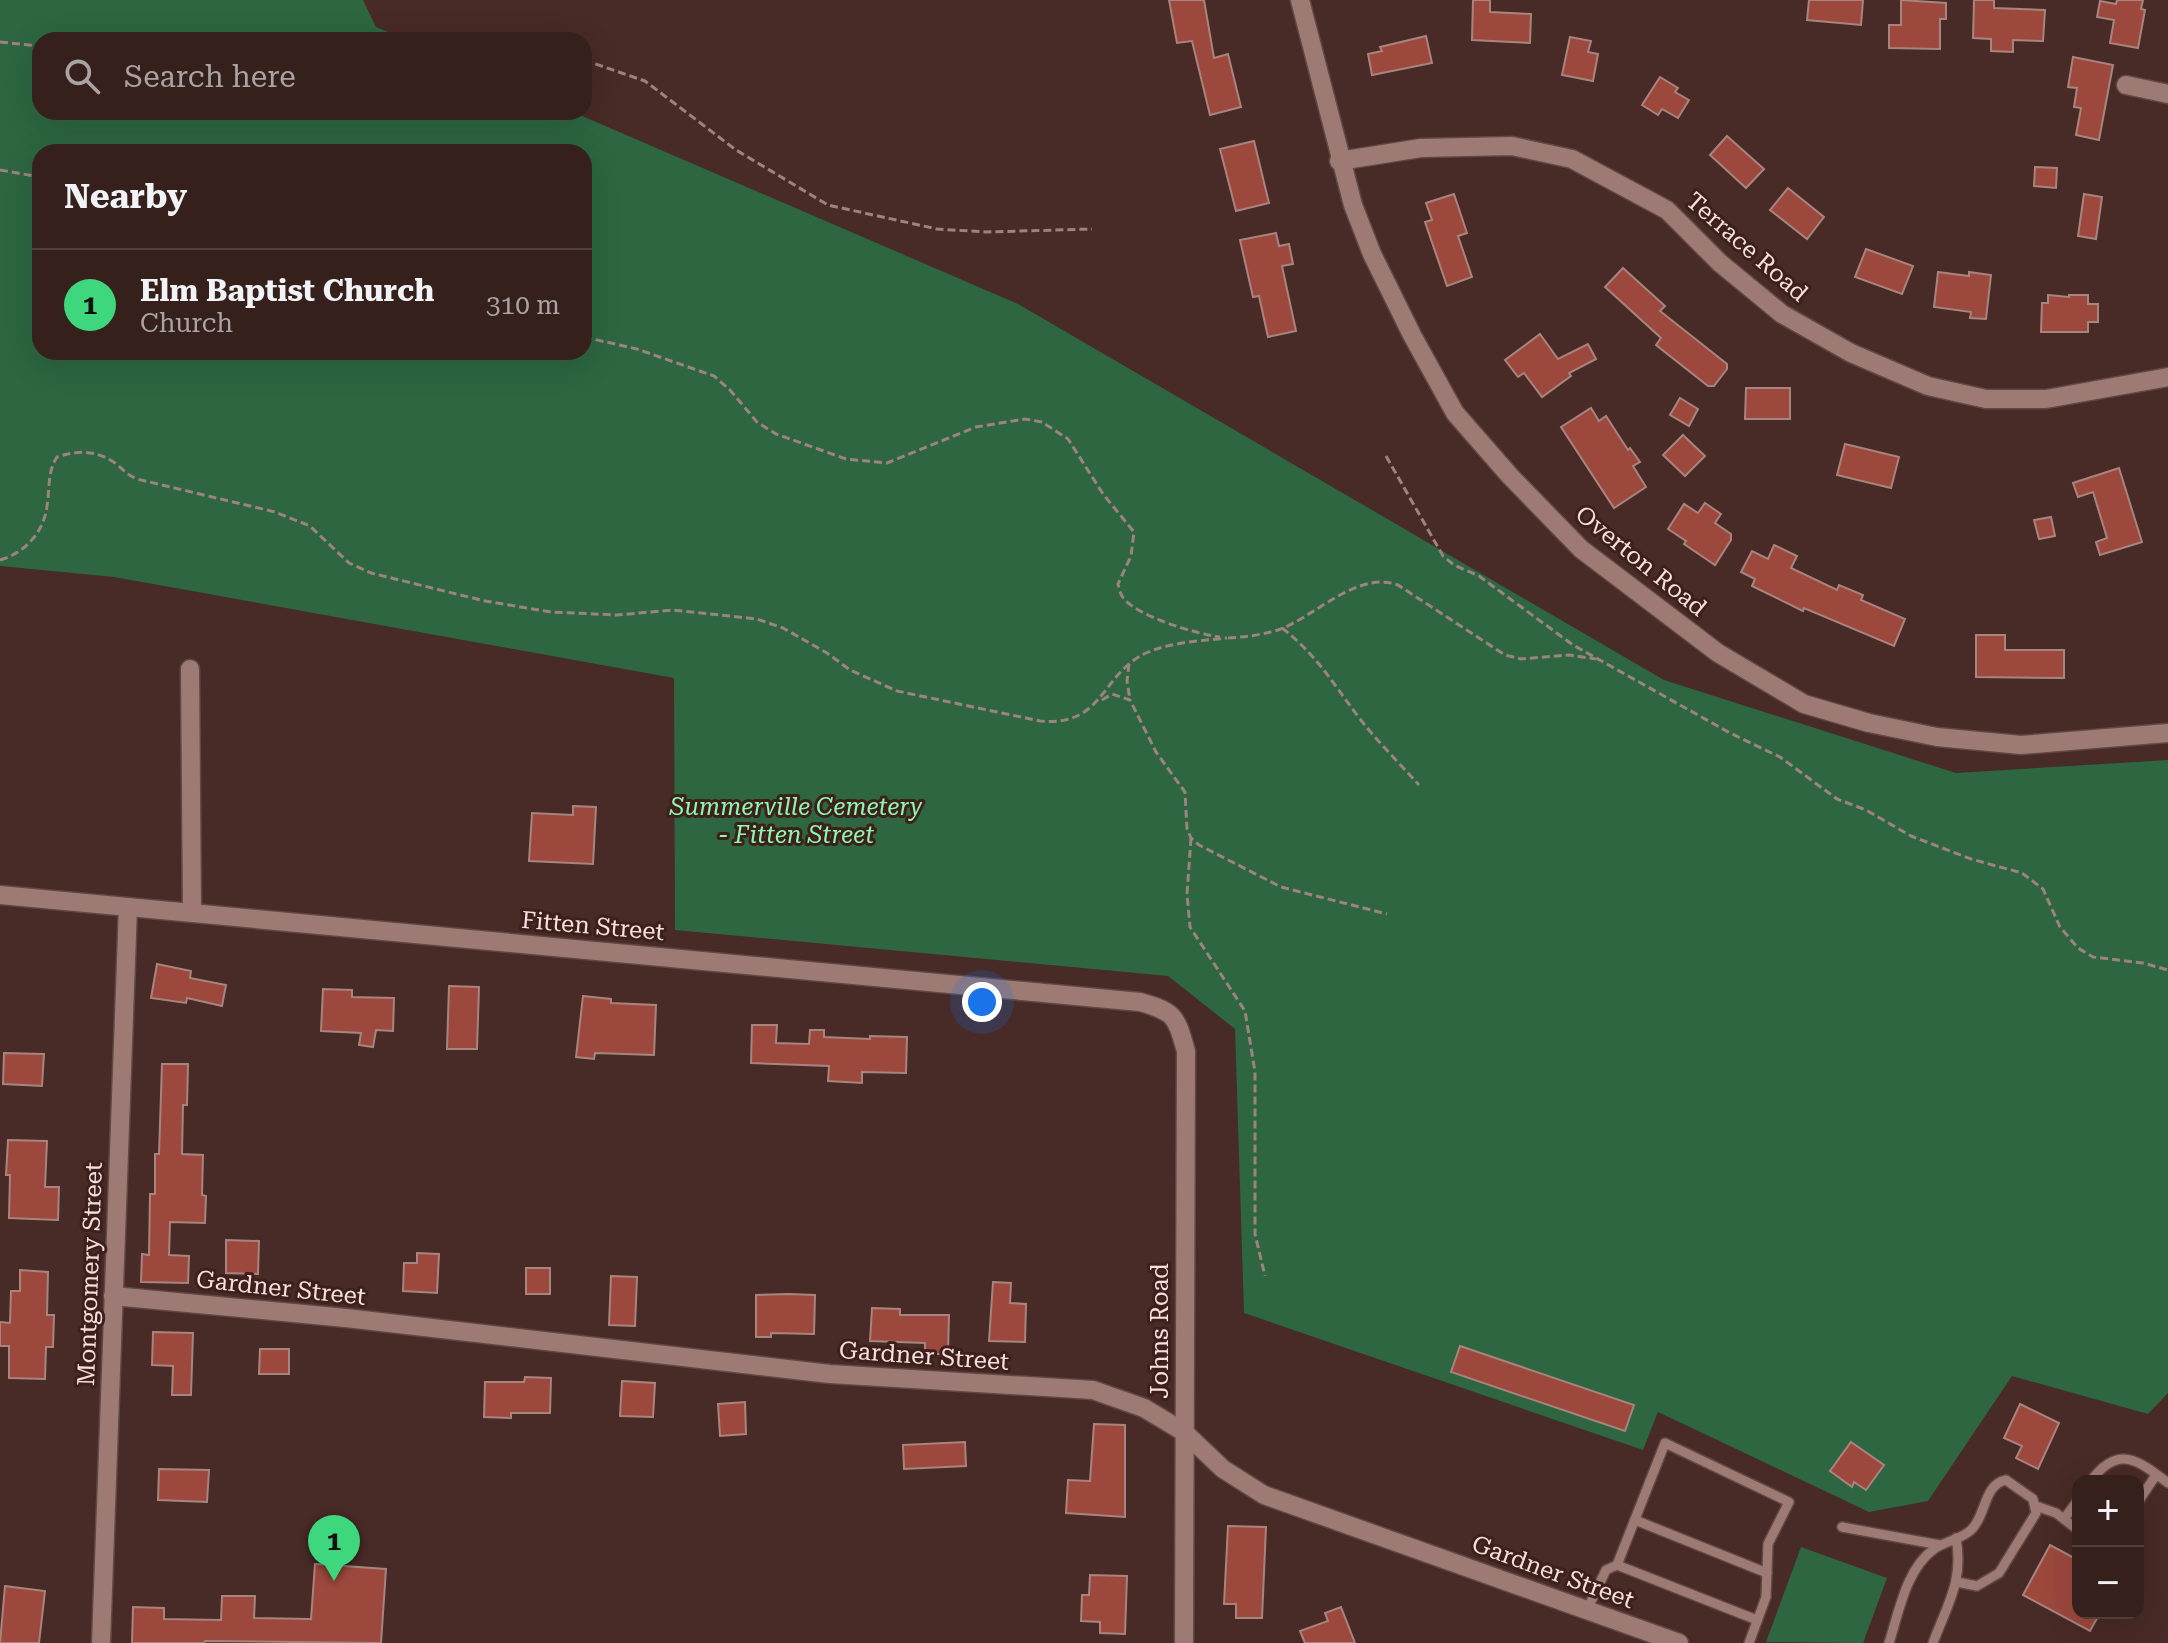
<!DOCTYPE html>
<html lang="en">
<head>
<meta charset="utf-8">
<style>
  :root { --surface:#36201c; --page:#3d2825; --text:#f1f3f6; --muted:#aaa3a3; --line:#503e3b; --accent:#3ed77d }
  body { margin:0; font-family:"Roboto Serif",serif; background:var(--page); color:var(--text) }
  .controls { position:absolute; right:24px; bottom:24px; display:grid; overflow:hidden; border-radius:16px; box-shadow:0 8px 32px #0002 }
  .controls button { width:72px; height:72px; display:grid; place-items:center; padding:0; border:0; border-bottom:2px solid var(--line); background:var(--surface); color:var(--text); font:40px sans-serif }
  .you { position:absolute; left:982px; top:1002px; width:28px; height:28px; margin:-20px; border:6px solid #fff; border-radius:50%; background:#1a73e8; box-shadow:0 0 0 12px #1a73e833 }
  .badge { display:grid; place-items:center; width:52px; height:52px; border-radius:50%; background:var(--accent); color:#111; font-size:26px; font-weight:700 }
  .pin { position:absolute; translate:-50% -66px; filter:drop-shadow(0 2px 4px #0008) }
  .pin::after { content:''; position:absolute; top:42px; width:28px; height:24px; background:inherit; clip-path:polygon(0 0,100% 0,50% 100%) }
  .list { margin:0; padding:0; list-style:none }
  h2 { display:flex; justify-content:space-between; align-items:center; height:104px; margin:0; padding:0 32px; font-size:34px }
  h2 small { font-size:26px; font-weight:400; color:var(--muted) }
  .list li { display:grid; grid-template-columns:52px 1fr auto; gap:24px; align-items:center; box-sizing:border-box; height:112px; padding:0 32px; border-top:2px solid var(--line) }
  .list b { display:block; font-size:30px; white-space:nowrap }
  .list p { margin:0; font-size:26px; white-space:nowrap; color:var(--muted) }
  .list em { font-size:26px; font-style:normal; color:var(--muted) }
  .icon { flex:none; width:44px; height:44px; fill:none; stroke:currentColor; stroke-width:2; stroke-linecap:round; stroke-linejoin:round }
  .map { position:relative; flex:none; width:2168px; height:1643px; overflow:hidden }
  .search { position:absolute; background:var(--surface); box-shadow:0 8px 32px #0002; left:32px; top:32px; width:560px; height:88px; display:flex; align-items:center; gap:20px; box-sizing:border-box; padding:0 28px; border-radius:24px; color:var(--muted); font-size:30px }
  .panel { position:absolute; background:var(--surface); box-shadow:0 8px 32px #0002; left:32px; top:144px; width:560px; height:216px; border-radius:24px }
  .map>svg:first-child { display:block }
  .green { fill:#2d6641; fill-rule:evenodd }
  .building { fill:#9c483d; stroke:#a8847e; stroke-width:2 }
  .lines { fill:none; stroke-linecap:round; stroke-linejoin:round }
  .service-casing { stroke:#614844; stroke-width:12 }
  .minor-casing { stroke:#614844; stroke-width:21 }
  .path { stroke:#9c837f; stroke-width:3; stroke-dasharray:8 4; stroke-linecap:butt }
  .service { stroke:#9e7a74; stroke-width:9 }
  .minor { stroke:#9e7a74; stroke-width:18 }
  .labels { text-anchor:middle; stroke-width:6; stroke-linejoin:round; paint-order:stroke }
  .street-label { font-size:24px; fill:#f5e0dd; stroke:#3d201c }
  .park-label { font-size:24px; font-style:italic; fill:#8df9af; stroke:#3d201c }
</style>
</head>
<body>
<div class="map">
<svg width="2168" height="1643" viewBox="0 0 2168 1643">
  <rect width="100%" height="100%" fill="#482a26"/>
  <g class="green">
    <path d="M0,0H363L376,27L407,40H40V112H573L1018,304L1664,680L1956,773L2168,760V1393L2148,1414L2012,1376L1928,1501L1869,1512L1658,1412L1643,1450L1244,1313L1235,1029L1168,976L675,930L674,678L114,577L0,566ZM40,152H584V352H40Z"/>
    <polygon points="1801,1547 1887,1578 1863,1643 1766,1642"/>
  </g>
  <g class="building">
    <polygon points="1169,0 1204,0 1214,58 1228,54 1241,107 1210,115 1192,41 1177,43"/>
    <polygon points="1473,0 1490,0 1490,12 1531,14 1530,43 1472,40"/>
    <polygon points="1809,0 1863,0 1861,25 1807,20"/>
    <polygon points="1901,0 1946,3 1946,19 1940,19 1940,49 1889,48 1889,25 1901,25"/>
    <polygon points="1974,0 1994,0 1994,8 2045,10 2043,41 2013,40 2013,52 1991,51 1991,39 1973,38"/>
    <polygon points="2117,0 2143,0 2141,9 2145,10 2138,48 2110,43 2114,20 2097,17 2100,1 2116,4"/>
    <polygon points="1426,36 1432,63 1372,75 1368,54 1382,51 1380,47"/>
    <polygon points="1570,37 1591,41 1588,52 1598,54 1593,81 1562,75"/>
    <polygon points="2073,57 2113,65 2099,140 2076,135 2081,108 2074,107 2077,88 2068,87"/>
    <polygon points="1660,77 1678,88 1675,92 1689,100 1678,118 1662,109 1658,115 1642,105"/>
    <polygon points="1727,136 1764,169 1746,188 1710,155"/>
    <polygon points="1254,141 1269,203 1236,211 1220,149"/>
    <polygon points="2035,167 2057,168 2056,188 2034,186"/>
    <polygon points="1788,188 1824,217 1807,239 1770,210"/>
    <polygon points="1454,194 1467,233 1458,236 1472,277 1447,286 1425,222 1432,220 1426,203"/>
    <polygon points="2084,194 2102,197 2096,239 2078,236"/>
    <polygon points="1276,233 1279,246 1289,244 1293,264 1282,266 1296,331 1268,337 1259,296 1253,297 1240,240"/>
    <polygon points="1866,249 1913,266 1902,294 1855,277"/>
    <polygon points="1623,268 1665,306 1660,311 1727,364 1727,369 1714,386 1708,386 1656,345 1661,338 1605,287"/>
    <polygon points="1938,272 1969,276 1969,272 1991,275 1986,319 1970,318 1971,312 1934,307"/>
    <polygon points="2048,295 2069,297 2069,295 2088,295 2088,304 2098,304 2098,322 2088,322 2088,332 2041,332 2042,303 2048,303"/>
    <polygon points="1540,334 1558,359 1588,344 1596,359 1569,373 1571,376 1542,397 1524,373 1518,377 1505,360"/>
    <polygon points="1746,388 1790,388 1790,419 1745,419"/>
    <polygon points="1680,398 1698,409 1689,426 1670,415"/>
    <polygon points="1591,408 1599,421 1606,416 1628,450 1630,448 1640,462 1633,466 1646,487 1614,508 1561,427"/>
    <polygon points="1683,435 1705,456 1685,476 1663,455"/>
    <polygon points="1845,444 1899,457 1891,488 1837,475"/>
    <polygon points="2119,468 2142,542 2100,555 2096,542 2107,538 2093,492 2078,497 2073,483"/>
    <polygon points="1705,503 1721,514 1715,523 1731,534 1731,540 1715,565 1684,544 1686,541 1668,529 1684,504 1698,513"/>
    <polygon points="2051,517 2055,536 2039,539 2034,520"/>
    <polygon points="1774,545 1797,556 1791,568 1837,590 1839,585 1863,595 1861,600 1905,619 1894,646 1804,608 1803,611 1752,586 1755,579 1741,572 1752,551 1768,559"/>
    <polygon points="1976,635 2005,635 2005,650 2064,650 2064,678 1976,677"/>
    <polygon points="573,806 596,807 593,864 529,861 532,813 573,815"/>
    <polygon points="157,964 191,971 190,978 226,985 222,1006 187,998 186,1003 151,998"/>
    <polygon points="449,986 479,987 477,1049 447,1049"/>
    <polygon points="323,989 352,990 352,997 394,998 393,1031 376,1030 373,1047 359,1045 361,1033 321,1031"/>
    <polygon points="583,996 611,999 611,1003 656,1005 654,1055 595,1053 594,1059 576,1057"/>
    <polygon points="752,1025 777,1025 776,1043 809,1044 810,1030 824,1030 824,1037 870,1039 870,1036 907,1037 906,1073 862,1072 862,1083 828,1081 829,1066 751,1063"/>
    <polygon points="4,1053 44,1054 42,1086 3,1084"/>
    <polygon points="162,1064 188,1064 187,1105 183,1105 182,1154 203,1155 202,1195 206,1196 205,1223 170,1222 169,1255 189,1256 188,1283 141,1282 142,1254 149,1255 150,1194 155,1194 155,1154 159,1154"/>
    <polygon points="8,1140 47,1141 45,1187 59,1187 58,1220 9,1218 10,1175 6,1175"/>
    <polygon points="226,1240 259,1241 258,1274 226,1273"/>
    <polygon points="417,1253 439,1254 437,1293 403,1291 404,1263 417,1263"/>
    <rect x="526" y="1268" width="24" height="26"/>
    <polygon points="20,1270 48,1272 47,1315 54,1315 53,1347 46,1347 45,1379 9,1378 9,1346 0,1346 0,1322 10,1323 11,1291 20,1291"/>
    <polygon points="611,1276 637,1277 635,1326 609,1325"/>
    <polygon points="993,1282 1011,1283 1010,1303 1026,1304 1025,1342 989,1341"/>
    <polygon points="789,1294 815,1295 814,1334 771,1333 771,1337 756,1337 756,1295"/>
    <polygon points="872,1308 900,1309 900,1315 949,1315 948,1354 925,1354 925,1343 870,1341"/>
    <polygon points="153,1332 193,1333 191,1395 172,1395 173,1366 152,1365"/>
    <polygon points="1460,1346 1634,1405 1625,1431 1451,1372"/>
    <polygon points="260,1349 289,1349 289,1374 259,1374"/>
    <polygon points="525,1377 551,1378 550,1413 511,1413 511,1418 484,1417 485,1382 524,1382"/>
    <polygon points="622,1381 655,1383 653,1417 620,1416"/>
    <polygon points="745,1402 746,1434 720,1436 718,1404"/>
    <polygon points="2020,1404 2059,1423 2038,1469 2016,1458 2022,1446 2004,1438"/>
    <polygon points="1094,1424 1125,1425 1125,1517 1066,1513 1068,1480 1090,1481"/>
    <polygon points="965,1442 966,1466 904,1469 903,1445"/>
    <polygon points="1851,1442 1884,1465 1866,1490 1854,1482 1852,1487 1830,1471"/>
    <polygon points="159,1469 209,1470 207,1502 158,1500"/>
    <polygon points="1228,1526 1266,1527 1262,1618 1236,1618 1236,1604 1224,1604"/>
    <polygon points="2050,1545 2078,1560 2078,1613 2100,1613 2090,1631 2023,1595"/>
    <polygon points="315,1564 386,1569 381,1643 205,1641 204,1643 132,1643 133,1607 164,1608 164,1619 221,1620 222,1596 255,1596 254,1618 311,1619"/>
    <polygon points="1090,1575 1127,1576 1125,1634 1100,1633 1100,1622 1081,1621 1082,1595 1089,1595"/>
    <polygon points="5,1586 45,1591 39,1643 0,1643"/>
    <polygon points="1341,1607 1355,1643 1305,1643 1300,1631 1328,1621 1325,1613"/>
  </g>
  <g class="lines">
    <defs>
      <g id="service">
        <path d="M2091,1481C2118,1444 2138,1460 2168,1483"/>
        <polyline points="2138,1502 2156,1475"/>
        <polyline points="2036,1506 2056,1513 2078,1530"/>
        <polyline points="2064,1519 2078,1500"/>
        <polyline points="1635,1520 1767,1573"/>
        <polyline points="1842,1527 1940,1545"/>
        <polyline points="1617,1565 1757,1620"/>
        <polyline points="1587,1610 1606,1570 1617,1565 1665,1443 1789,1502 1768,1544 1766,1597 1749,1643"/>
        <path d="M1889,1643C1899,1612 1906,1569 1934,1549C1945,1541 1963,1539 1972,1529C1986,1515 1984,1484 2006,1480L2033,1499L2036,1513L1999,1573L1977,1586L1957,1582"/>
        <path d="M1933,1643C1947,1605 1964,1581 1956,1538"/>
      </g>
      <g id="minor">
        <polyline points="1300,0 1353,205 1372,254 1412,335 1455,413 1510,476 1581,549 1718,653 1804,704 1869,723 1937,737 2021,745 2168,733"/>
        <polyline points="2126,85 2168,94"/>
        <polyline points="1339,161 1421,148 1512,146 1572,159 1667,210 1720,263 1782,314 1851,353 1928,386 1986,399 2046,399 2168,377"/>
        <polyline points="190,669 192,912"/>
        <path d="M0,895L1140,1002C1176,1012 1176,1017 1186,1051L1184,1643"/>
        <polyline points="113,1296 346,1318 830,1374 1093,1390 1144,1408 1184,1432 1223,1469 1264,1495 1679,1643"/>
        <polyline points="101,1643 128,907"/>
      </g>
    </defs>
    <use href="#service" class="service-casing"/>
    <use href="#minor" class="minor-casing"/>
    <g class="path">
      <polyline points="400,40 518,37 526,40"/>
      <polyline points="0,42 40,46"/>
      <polyline points="584,60 645,81 736,150 828,205 937,229 986,232 1092,229"/>
      <polyline points="0,170 40,177"/>
      <path d="M584,337L637,349L714,376L730,390L757,422L776,434L846,459L887,463L976,427L1025,419L1042,422L1068,439L1103,494L1134,532L1131,556L1118,584C1119,588 1120,593 1122,596C1134,616 1197,634 1220,637"/>
      <polyline points="1386,456 1443,556 1454,565 1479,576 1573,645 1730,733 1780,757 1837,799 1866,810 1911,836 1971,859 2022,873 2043,889 2060,927 2078,948 2093,957 2143,963 2168,970"/>
      <path d="M0,560C25,553 44,532 47,506C50,489 47,472 57,457C78,450 96,450 115,463C123,469 127,475 137,479L275,512L310,526L349,563L371,573L485,601L551,612L617,615L673,610L757,619L783,628L827,653L850,670L897,691L1040,721C1104,727 1100,675 1146,653C1171,642 1200,641 1227,638"/>
      <path d="M1282,628C1317,655 1334,685 1360,719C1378,742 1400,764 1419,785"/>
      <path d="M1228,638C1245,637 1261,635 1278,630C1315,617 1357,570 1398,585L1505,655L1521,659L1569,655L1596,659"/>
      <polyline points="1129,664 1127,681 1130,700"/>
      <polyline points="1102,700 1112,694 1130,700 1156,752 1185,792 1187,829 1191,838 1199,845 1281,887 1387,914"/>
      <polyline points="1191,838 1187,894 1190,927 1245,1011 1255,1072 1255,1234 1265,1276"/>
    </g>
    <use href="#service" class="service"/>
    <use href="#minor" class="minor"/>
  </g>
  <g class="labels">
    <g class="street-label">
      <text transform="translate(1747 247) rotate(41)" y="8">Terrace Road</text>
      <text transform="translate(1641 561) rotate(39)" y="8">Overton Road</text>
      <text transform="translate(593 926) rotate(5)" y="8">Fitten Street</text>
      <text transform="translate(90 1274) rotate(-88)" y="8">Montgomery Street</text>
      <text transform="translate(281 1288) rotate(6)" y="8">Gardner Street</text>
      <text transform="translate(1160 1331) rotate(-90)" y="8">Johns Road</text>
      <text transform="translate(924 1356) rotate(4)" y="8">Gardner Street</text>
      <text transform="translate(1553 1572) rotate(20)" y="8">Gardner Street</text>
    </g>
    <g class="park-label">
      <text x="796" y="815">Summerville Cemetery<tspan x="796" dy="28">- Fitten Street</tspan></text>
    </g>
  </g>
</svg>
<div class="controls">
<button>+</button>
<button>−</button>
</div>
<div class="you"></div>
<div class="pin badge" style="left:334px;top:1581px">1</div>
<div class="search"><svg class="icon" aria-label="search" viewBox="0 0 24 24"><circle cx="10" cy="10" r="6"/><path d="M15 15l6 6"/></svg>Search here</div>
<section class="panel">
<h2>Nearby<small></small></h2>
<ul class="list">
<li><span class="badge">1</span><div><b>Elm Baptist Church</b><p>Church</p></div><em>310 m</em></li>
</ul>
</section>
</div>
</body>
</html>
